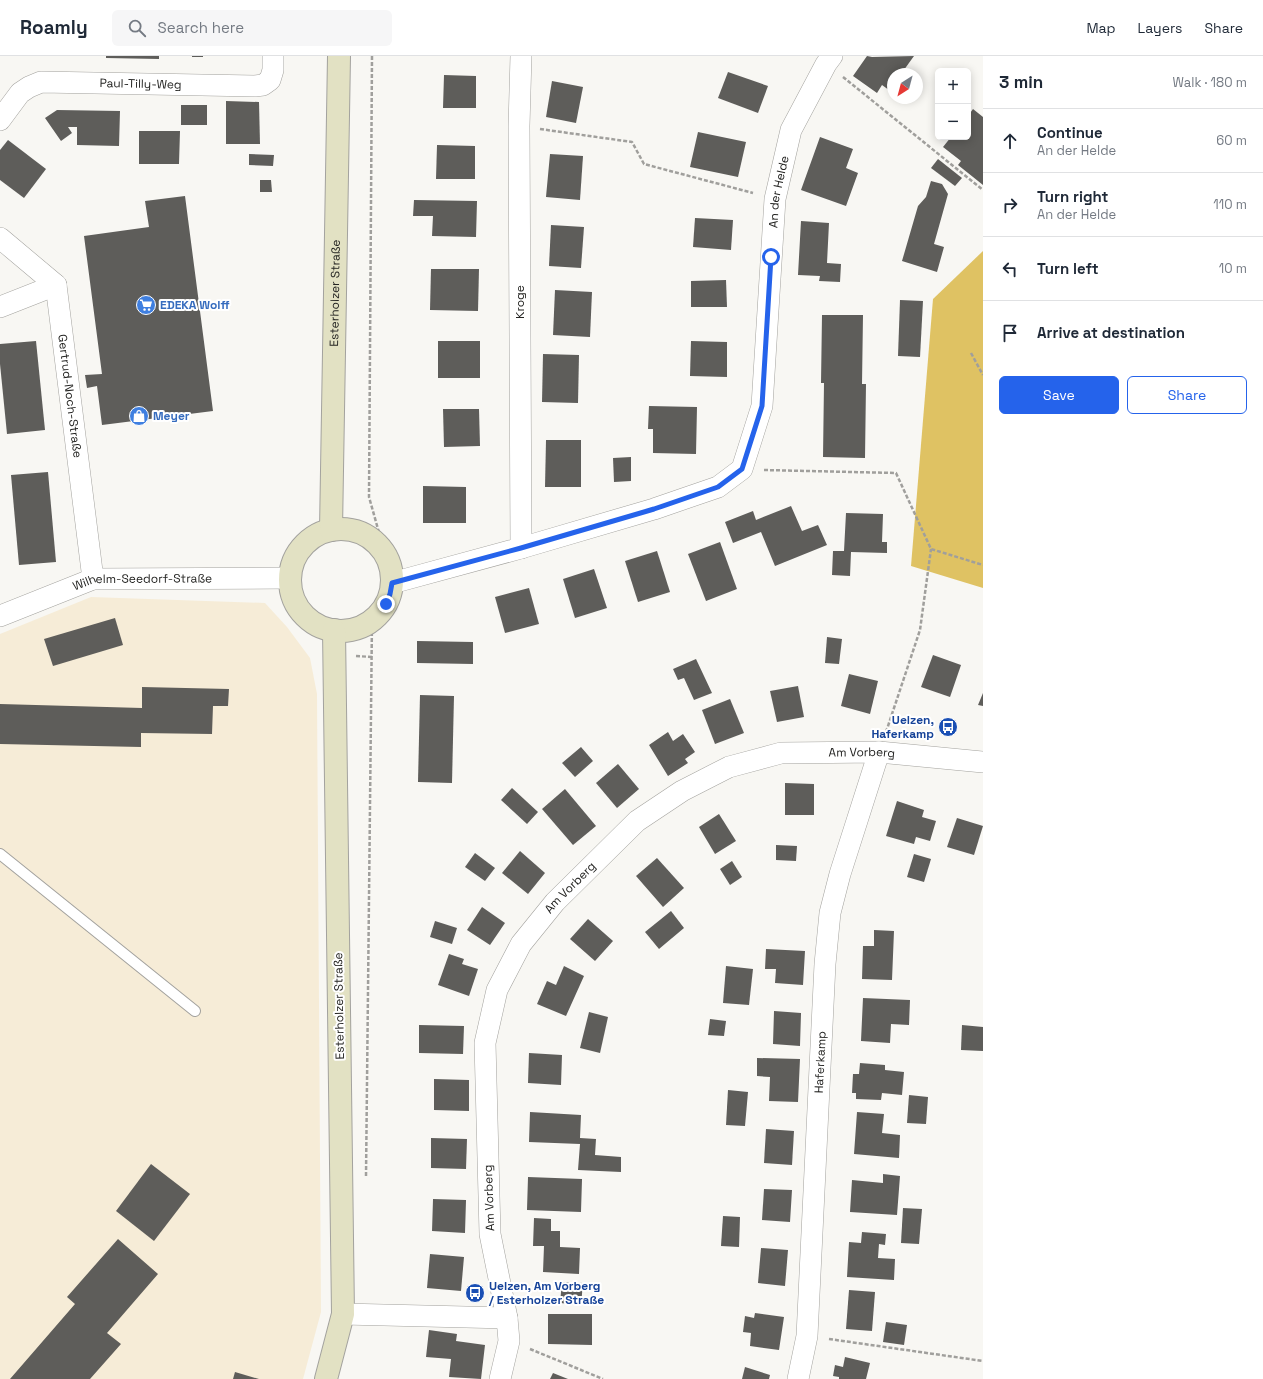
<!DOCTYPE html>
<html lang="en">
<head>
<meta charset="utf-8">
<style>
  :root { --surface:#fff; --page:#f6f6f7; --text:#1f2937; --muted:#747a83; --line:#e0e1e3; --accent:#2563eb }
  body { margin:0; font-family:"Space Grotesk",sans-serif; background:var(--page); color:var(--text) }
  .controls { position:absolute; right:12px; top:12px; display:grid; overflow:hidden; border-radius:6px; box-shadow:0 2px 10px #0003 }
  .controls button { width:36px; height:36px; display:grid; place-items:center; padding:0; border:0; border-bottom:1px solid var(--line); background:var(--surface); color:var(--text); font:20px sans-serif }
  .compass { position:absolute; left:887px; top:12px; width:36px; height:36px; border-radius:50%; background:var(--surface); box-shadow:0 2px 10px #0003; rotate:216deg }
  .stop { position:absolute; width:12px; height:12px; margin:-9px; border:3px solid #2563eb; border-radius:50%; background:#fff }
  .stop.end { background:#2563eb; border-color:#fff; box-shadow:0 1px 4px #0008 }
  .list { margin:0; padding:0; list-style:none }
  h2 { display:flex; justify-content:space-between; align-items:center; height:52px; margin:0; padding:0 16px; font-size:17px }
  h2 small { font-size:13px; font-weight:400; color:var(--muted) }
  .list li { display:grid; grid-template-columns:26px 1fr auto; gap:12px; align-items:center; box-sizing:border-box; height:64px; padding:0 16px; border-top:1px solid var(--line) }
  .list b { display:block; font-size:15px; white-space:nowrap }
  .list p { margin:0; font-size:13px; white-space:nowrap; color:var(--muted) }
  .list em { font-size:13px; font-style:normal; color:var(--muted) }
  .actions { display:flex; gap:8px; padding:12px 16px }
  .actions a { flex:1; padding:9px 0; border:1px solid var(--accent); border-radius:6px; text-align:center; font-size:14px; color:var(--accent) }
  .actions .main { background:var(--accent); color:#fff }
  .icon { flex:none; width:22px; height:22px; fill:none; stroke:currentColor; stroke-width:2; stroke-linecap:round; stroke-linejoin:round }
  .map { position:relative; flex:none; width:983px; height:1323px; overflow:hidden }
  header { display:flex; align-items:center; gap:24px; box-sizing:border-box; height:56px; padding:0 20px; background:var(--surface); border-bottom:1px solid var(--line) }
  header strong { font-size:19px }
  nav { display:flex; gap:22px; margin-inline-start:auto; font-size:14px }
  .search { width:280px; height:36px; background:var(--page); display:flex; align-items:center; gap:10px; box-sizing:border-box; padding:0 14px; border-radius:6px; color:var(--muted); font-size:15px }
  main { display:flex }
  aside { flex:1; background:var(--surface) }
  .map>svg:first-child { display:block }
  .education { fill:#f6ecd7 }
  .green { fill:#dfc263 }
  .building { fill:#5e5d5a }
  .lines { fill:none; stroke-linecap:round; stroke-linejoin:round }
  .lane-casing { stroke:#a3a29e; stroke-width:12 }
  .street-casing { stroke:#a3a29e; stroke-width:22 }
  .secondary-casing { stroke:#a3a29e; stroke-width:24 }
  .path { stroke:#a09f9c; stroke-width:2.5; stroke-dasharray:4 2; stroke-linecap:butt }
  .lane { stroke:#fff; stroke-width:10 }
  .street { stroke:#fff; stroke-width:21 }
  .secondary { stroke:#e2e1c3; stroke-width:22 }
  .route { stroke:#2563eb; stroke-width:5 }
  .labels { text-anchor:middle; stroke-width:4; stroke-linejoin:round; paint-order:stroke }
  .street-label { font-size:12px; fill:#232321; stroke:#fff }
  .shop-label { font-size:12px; font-weight:bold; fill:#366cbe; stroke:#fff; text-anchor:start }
  .transit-label { font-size:12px; font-weight:bold; fill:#164399; stroke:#fff; text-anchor:end }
</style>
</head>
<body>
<header>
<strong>Roamly</strong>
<div class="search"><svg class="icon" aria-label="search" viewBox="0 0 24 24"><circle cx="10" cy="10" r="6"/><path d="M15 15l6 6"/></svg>Search here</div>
<nav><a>Map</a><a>Layers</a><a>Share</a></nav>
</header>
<main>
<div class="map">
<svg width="983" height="1323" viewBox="0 0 983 1323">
  <rect width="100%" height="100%" fill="#f8f7f3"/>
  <polygon class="education" points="91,541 265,547 287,571 310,602 317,638 321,1256 303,1323 0,1323 0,578"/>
  <polygon class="green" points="983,195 983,532 911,510 933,243"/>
  <g class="building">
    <polygon points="106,0 159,0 159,3 106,2"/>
    <rect x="192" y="0" width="11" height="1"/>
    <polygon points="867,0 872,1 914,0 901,18 893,18 893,37 882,29 877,37 853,20"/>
    <polygon points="728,16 768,30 758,57 718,42"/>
    <polygon points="444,19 476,20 476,52 443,52"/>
    <polygon points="552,25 583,31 576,67 546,61"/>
    <polygon points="226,45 259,46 260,88 226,88"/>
    <rect x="181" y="49" width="26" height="20"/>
    <polygon points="973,53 983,61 983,129 958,109 961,105 943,91 951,81 968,81 968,60"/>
    <polygon points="57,54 120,55 119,90 77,89 77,71 68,71 72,77 61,85 45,62"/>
    <polygon points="139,75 180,75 179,108 139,108"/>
    <polygon points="698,76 746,86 738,121 690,111"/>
    <polygon points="820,81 853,93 846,112 858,117 846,150 801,134"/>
    <polygon points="8,84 46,113 24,142 0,124 0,94"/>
    <polygon points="437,89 475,90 475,123 436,123"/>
    <polygon points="249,98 274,99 273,110 249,109"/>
    <polygon points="550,98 583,100 580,144 546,141"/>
    <polygon points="938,103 962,122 955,130 931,112"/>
    <polygon points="260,124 271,124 272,136 260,136"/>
    <polygon points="931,125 942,128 948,138 934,188 944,191 937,216 902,205 918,150 926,141"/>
    <polygon points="185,140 213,355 102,369 97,330 87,332 85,319 102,318 84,180 149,171 145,145"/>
    <polygon points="414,144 477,145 476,181 432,180 433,160 413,160"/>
    <polygon points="695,162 733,164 731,194 693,191"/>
    <polygon points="801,165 829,167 827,207 841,208 840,226 819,225 820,220 798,219"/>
    <polygon points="551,169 584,171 581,212 549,210"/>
    <polygon points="431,213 479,213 478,255 430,254"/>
    <polygon points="726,224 727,251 691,251 691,225"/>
    <polygon points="555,234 592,236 590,281 553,279"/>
    <polygon points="900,244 923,245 920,301 898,300"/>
    <polygon points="822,259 863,259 862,328 866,328 865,402 823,401 824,327 821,327"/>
    <polygon points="36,285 45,374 7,378 0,308 0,288"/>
    <rect x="438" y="285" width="42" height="37"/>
    <polygon points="691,285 727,286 727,321 690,320"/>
    <polygon points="543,298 579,299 578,347 542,346"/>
    <polygon points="649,350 697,351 696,398 653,397 653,373 648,373"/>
    <polygon points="443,353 479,353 480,390 444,391"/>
    <polygon points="546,384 581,384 581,431 545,431"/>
    <polygon points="631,401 631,425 614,426 613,402"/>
    <polygon points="48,416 56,506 19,509 11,419"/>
    <polygon points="423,430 466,431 466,467 423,467"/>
    <polygon points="791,450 802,475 818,469 827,489 775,510 761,476 733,487 725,466 753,455 756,464"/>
    <polygon points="846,457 883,458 882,486 887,486 887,497 851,496 850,520 832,519 833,495 844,495"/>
    <polygon points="720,486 737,533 706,545 688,498"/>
    <polygon points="657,495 670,536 638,546 625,505"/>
    <polygon points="594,513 607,552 575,562 563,523"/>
    <polygon points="529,532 539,568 505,577 495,541"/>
    <polygon points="115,562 123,589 53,610 44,583"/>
    <polygon points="827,581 842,583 839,608 825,607"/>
    <polygon points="417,585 473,586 473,608 417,607"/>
    <polygon points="933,599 961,609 950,641 921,631"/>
    <polygon points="696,603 712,637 694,644 684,622 678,624 673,613"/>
    <polygon points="849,618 878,625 870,658 841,650"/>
    <polygon points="798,630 804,661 777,666 770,635"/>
    <polygon points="142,631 229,633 228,650 213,650 212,678 141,677 141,691 0,688 0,648 142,652"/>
    <polygon points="983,637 983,650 978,649"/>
    <polygon points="420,639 454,640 452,727 418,726"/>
    <polygon points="730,643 744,677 715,688 702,654"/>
    <polygon points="668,676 673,685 683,678 695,696 685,703 688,707 668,720 649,689"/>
    <polygon points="581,691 593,705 575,721 562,707"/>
    <polygon points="618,708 639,733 617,752 596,727"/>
    <polygon points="785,727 814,728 814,759 785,759"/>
    <polygon points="512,732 538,756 527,768 501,744"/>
    <polygon points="565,733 596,770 573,789 542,753"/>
    <polygon points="897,745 924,754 922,761 936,765 930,785 916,781 914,788 886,780"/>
    <polygon points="719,758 736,785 715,798 699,771"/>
    <polygon points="957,762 983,770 974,799 947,791"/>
    <polygon points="776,789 797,790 796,805 776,804"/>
    <polygon points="520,795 545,817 528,838 502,817"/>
    <polygon points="475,797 495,812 485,825 465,811"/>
    <polygon points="914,798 931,803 924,826 907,821"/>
    <polygon points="657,802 684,832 663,851 636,820"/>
    <polygon points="732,805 742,821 730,829 720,813"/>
    <polygon points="482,851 505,867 490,889 467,874"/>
    <polygon points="671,855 684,872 659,893 645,876"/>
    <polygon points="588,863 613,885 595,905 570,883"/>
    <polygon points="435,865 457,872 452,888 430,881"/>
    <polygon points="874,874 894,875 892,924 862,923 863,890 874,890"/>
    <polygon points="766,893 805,895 803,929 775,927 776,913 765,913"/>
    <polygon points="449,898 464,903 462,908 478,913 469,940 438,929"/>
    <polygon points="564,910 584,920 566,960 537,948 547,925 556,929"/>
    <polygon points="726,910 753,913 749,949 723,947"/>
    <polygon points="863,942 910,944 909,969 891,968 890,987 861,985"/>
    <polygon points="774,955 801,957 800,990 773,988"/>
    <polygon points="589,956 608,961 600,997 580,992"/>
    <polygon points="710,963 726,965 724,980 708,979"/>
    <polygon points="419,969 464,970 463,998 419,997"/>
    <polygon points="962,969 983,971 983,995 961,994"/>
    <polygon points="529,997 562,999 561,1029 528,1027"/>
    <polygon points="757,1002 800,1003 798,1046 769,1045 770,1021 757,1020"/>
    <polygon points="860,1007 885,1009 885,1014 904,1016 902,1039 882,1037 881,1044 856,1043 856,1037 852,1037 853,1018 859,1018"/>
    <polygon points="434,1023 469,1024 469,1055 434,1054"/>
    <polygon points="728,1034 748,1036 745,1070 726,1069"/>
    <polygon points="909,1039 928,1041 926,1068 907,1067"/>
    <polygon points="530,1056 581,1059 580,1082 596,1083 595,1099 621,1101 621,1116 578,1114 580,1088 529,1086"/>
    <polygon points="857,1056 884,1058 882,1077 900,1079 899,1102 854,1098"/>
    <polygon points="766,1073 794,1075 792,1109 764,1107"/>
    <polygon points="431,1082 467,1083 466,1113 431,1112"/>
    <polygon points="151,1108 190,1138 154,1185 116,1155"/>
    <polygon points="883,1118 900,1120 897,1159 850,1156 852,1124 883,1127"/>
    <polygon points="528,1121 582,1123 581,1156 527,1154"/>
    <polygon points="764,1133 792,1134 790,1166 762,1164"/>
    <polygon points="433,1143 466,1144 465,1177 432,1175"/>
    <polygon points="903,1152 922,1153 919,1188 901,1187"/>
    <polygon points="723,1160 740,1161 739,1191 721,1190"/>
    <polygon points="534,1162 551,1163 551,1175 560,1175 560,1191 580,1192 579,1218 543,1216 544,1190 533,1190"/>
    <polygon points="862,1176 886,1178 885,1189 879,1188 878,1202 895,1203 894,1224 847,1221 849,1186 861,1187"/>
    <polygon points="118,1183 158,1218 107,1277 121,1288 90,1323 10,1323 75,1248 67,1241"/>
    <polygon points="761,1192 788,1194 785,1230 758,1227"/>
    <polygon points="430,1198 464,1201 461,1235 427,1232"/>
    <polygon points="562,1226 583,1227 581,1249 560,1247"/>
    <polygon points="849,1234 875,1236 872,1275 846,1273"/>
    <polygon points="755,1257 784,1261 779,1294 750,1290 751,1277 743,1276 745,1260 754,1262"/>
    <polygon points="548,1258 592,1258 592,1289 548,1288"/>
    <polygon points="886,1266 907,1269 904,1289 883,1286"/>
    <polygon points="429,1274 457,1278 456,1285 485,1289 481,1323 449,1321 451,1303 426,1301"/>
    <polygon points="845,1301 870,1307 866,1323 839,1323 839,1321 833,1320 835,1309 843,1311"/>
    <polygon points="745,1311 770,1319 769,1323 742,1323"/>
    <polygon points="235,1316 259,1323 233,1323"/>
    <polygon points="553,1317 568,1323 550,1323"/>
  </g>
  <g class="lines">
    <defs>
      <polyline id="lane" points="0,798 195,955"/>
      <g id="street">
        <path id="s1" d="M0,64L20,37L29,31L41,26L255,30L263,29L270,24L273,14V0"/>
        <path id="s2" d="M0,182L56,229L93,523"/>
        <polyline points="0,251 56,229"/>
        <polyline points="521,492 519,70 521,0"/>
        <path id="s3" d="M392,527L521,492L654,453L718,431L742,413L762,350L775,143L791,74L826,8L832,0"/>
        <path id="s4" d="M0,560L93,523L290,522"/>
        <polyline points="343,1258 507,1262"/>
        <path id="s5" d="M500,1323L509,1285L507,1262L490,1178L485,987L497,934L521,888L555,846L637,765L682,735L729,711L781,697L879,696L983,706"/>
        <path id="s6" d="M798,1323L807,1280L825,908L830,857L840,818L879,696"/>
      </g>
      <g id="secondary">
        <circle cx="341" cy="524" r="51"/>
        <path id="s7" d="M331,474L339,0"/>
        <polyline points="326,1323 343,1258 334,574"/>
      </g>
    </defs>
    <use href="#lane" class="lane-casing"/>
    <use href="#street" class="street-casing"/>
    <use href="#secondary" class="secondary-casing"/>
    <g class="path">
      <polyline points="372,0 369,441 385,498"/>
      <polyline points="843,21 983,134"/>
      <polyline points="540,73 632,86 644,108 753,137"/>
      <polyline points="971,297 983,319"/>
      <polyline points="764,414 896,417 931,493 983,509"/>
      <polyline points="356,600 372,601"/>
      <polyline points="886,676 920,574 931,493"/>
      <polyline points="366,1120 372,564"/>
      <polyline points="829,1283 983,1305"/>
      <polyline points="530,1293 603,1323"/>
    </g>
    <use href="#lane" class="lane"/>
    <use href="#street" class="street"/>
    <use href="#secondary" class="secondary"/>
  </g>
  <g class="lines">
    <polyline class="route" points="386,548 390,538 392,527 521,492 654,453 718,431 742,413 762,350 771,201"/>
  </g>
  <defs>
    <symbol id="supermarket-disc" viewBox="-11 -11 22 22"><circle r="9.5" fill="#3f7fe0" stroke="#fff"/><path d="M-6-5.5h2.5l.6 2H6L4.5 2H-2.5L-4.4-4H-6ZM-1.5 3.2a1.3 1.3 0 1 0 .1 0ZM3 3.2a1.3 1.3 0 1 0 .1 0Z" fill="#fff"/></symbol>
    <symbol id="shop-disc" viewBox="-11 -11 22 22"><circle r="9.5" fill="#3f7fe0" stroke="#fff"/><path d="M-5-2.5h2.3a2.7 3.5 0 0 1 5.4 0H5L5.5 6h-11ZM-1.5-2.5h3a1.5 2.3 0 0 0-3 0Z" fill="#fff"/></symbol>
    <symbol id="bus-disc" viewBox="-11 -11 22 22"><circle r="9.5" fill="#1a4fb4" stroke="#fff"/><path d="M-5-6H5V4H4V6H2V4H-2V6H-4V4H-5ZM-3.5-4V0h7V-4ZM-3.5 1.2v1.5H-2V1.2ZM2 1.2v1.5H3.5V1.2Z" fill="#fff"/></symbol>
  </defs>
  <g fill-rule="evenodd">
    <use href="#supermarket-disc" x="135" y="238" width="22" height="22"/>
    <use href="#shop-disc" x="128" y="349" width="22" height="22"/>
    <use href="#bus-disc" x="937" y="660" width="22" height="22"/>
    <use href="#bus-disc" x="464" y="1226" width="22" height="22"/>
  </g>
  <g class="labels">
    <g class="street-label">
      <text dy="4" stroke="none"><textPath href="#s1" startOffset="157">Paul-Tilly-Weg</textPath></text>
      <text dy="4" stroke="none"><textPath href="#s3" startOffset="651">An der Helde</textPath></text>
      <text dy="4" stroke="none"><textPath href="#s7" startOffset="237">Esterholzer Straße</textPath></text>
      <text transform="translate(520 246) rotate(-90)" y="4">Kroge</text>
      <text dy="4" stroke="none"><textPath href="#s2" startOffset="185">Gertrud-Noch-Straße</textPath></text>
      <text dy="4" stroke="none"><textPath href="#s4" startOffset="149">Wilhelm-Seedorf-Straße</textPath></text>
      <text dy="4" stroke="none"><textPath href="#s5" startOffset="856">Am Vorberg</textPath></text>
      <text dy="4" stroke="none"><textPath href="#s5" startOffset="520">Am Vorberg</textPath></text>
      <text transform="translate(339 950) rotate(-91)" y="4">Esterholzer Straße</text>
      <text dy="4" stroke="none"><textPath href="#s6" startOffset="318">Haferkamp</textPath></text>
      <text transform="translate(489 1142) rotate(-92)" y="4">Am Vorberg</text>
    </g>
    <g class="shop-label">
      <text x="160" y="253">EDEKA Wolff</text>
      <text x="153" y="364">Meyer</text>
    </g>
    <g class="transit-label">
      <text x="934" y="668">Uelzen,<tspan x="934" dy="14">Haferkamp</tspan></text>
      <text x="489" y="1234" text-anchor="start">Uelzen, Am Vorberg<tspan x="489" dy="14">/ Esterholzer Straße</tspan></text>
    </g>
  </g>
</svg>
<div class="controls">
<button>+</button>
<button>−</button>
</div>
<svg class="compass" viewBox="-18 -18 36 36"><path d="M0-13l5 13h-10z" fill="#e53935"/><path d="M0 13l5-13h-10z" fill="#747a83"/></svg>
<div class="stop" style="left:771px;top:201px"></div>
<div class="stop end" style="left:386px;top:548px"></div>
</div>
<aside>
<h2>3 min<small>Walk · 180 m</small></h2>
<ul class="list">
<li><svg class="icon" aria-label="ahead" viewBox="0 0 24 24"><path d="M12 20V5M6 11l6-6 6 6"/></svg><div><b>Continue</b><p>An der Helde</p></div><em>60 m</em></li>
<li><svg class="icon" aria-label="right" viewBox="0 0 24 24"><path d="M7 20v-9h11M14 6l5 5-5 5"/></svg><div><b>Turn right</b><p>An der Helde</p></div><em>110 m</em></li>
<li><svg class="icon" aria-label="left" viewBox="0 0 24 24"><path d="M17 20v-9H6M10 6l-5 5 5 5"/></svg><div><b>Turn left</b></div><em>10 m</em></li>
<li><svg class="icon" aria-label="arrive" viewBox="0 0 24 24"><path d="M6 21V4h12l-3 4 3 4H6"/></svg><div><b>Arrive at destination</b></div></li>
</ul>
<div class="actions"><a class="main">Save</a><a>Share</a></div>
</aside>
</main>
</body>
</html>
